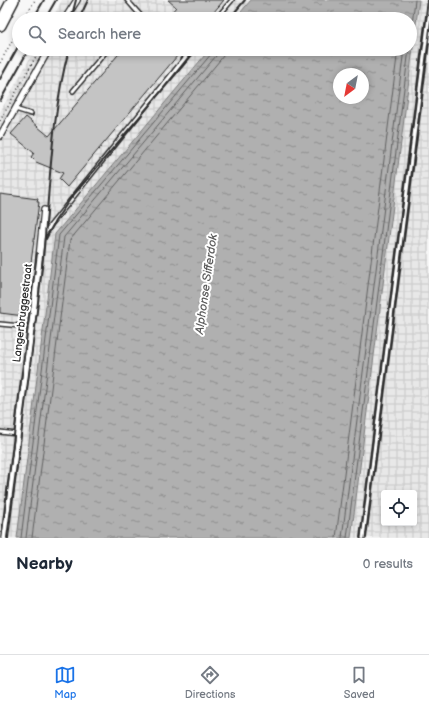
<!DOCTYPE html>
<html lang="en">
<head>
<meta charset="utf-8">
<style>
  :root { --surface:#fff; --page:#f2f2f3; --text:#1f2937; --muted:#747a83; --line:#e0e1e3; --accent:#1a73e8 }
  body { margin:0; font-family:"Balsamiq Sans",sans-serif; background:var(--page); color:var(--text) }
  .controls { position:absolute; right:12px; bottom:12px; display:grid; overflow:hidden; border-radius:4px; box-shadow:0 2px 6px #0003 }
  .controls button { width:36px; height:36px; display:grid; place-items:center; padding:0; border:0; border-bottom:1px solid var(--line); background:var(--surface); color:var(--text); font:20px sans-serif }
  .compass { position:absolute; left:333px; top:68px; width:36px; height:36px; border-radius:50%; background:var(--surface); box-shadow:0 2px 6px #0003; rotate:212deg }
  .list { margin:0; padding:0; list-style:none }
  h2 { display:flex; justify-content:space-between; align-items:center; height:52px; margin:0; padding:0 16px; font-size:17px }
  h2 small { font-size:13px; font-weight:400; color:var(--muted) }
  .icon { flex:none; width:22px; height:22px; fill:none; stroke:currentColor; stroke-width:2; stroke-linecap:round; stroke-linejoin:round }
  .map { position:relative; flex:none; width:429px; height:538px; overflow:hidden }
  .search { position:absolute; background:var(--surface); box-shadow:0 2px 6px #0003; left:12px; right:12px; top:12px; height:44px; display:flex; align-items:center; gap:10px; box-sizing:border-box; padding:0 14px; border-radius:22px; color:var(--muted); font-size:15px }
  .sheet { height:116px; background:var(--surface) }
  nav { display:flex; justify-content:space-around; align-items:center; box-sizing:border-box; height:56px; border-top:1px solid var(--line); background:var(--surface); font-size:11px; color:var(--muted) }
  nav a { display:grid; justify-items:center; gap:2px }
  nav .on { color:var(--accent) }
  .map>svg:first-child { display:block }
  .industrial { fill:url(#industrial-grid); fill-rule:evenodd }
  .water { fill:url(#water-ripples); stroke:#7b7b7b; fill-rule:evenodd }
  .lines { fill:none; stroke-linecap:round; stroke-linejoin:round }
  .shore { stroke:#606060; stroke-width:1 }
  .building { fill:#c4c4c4; stroke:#2b2b2b }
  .lane-casing { stroke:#2b2b2b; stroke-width:6 }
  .street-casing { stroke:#2b2b2b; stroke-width:8 }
  .highway-casing { stroke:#2b2b2b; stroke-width:14 }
  .path { stroke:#2b2b2b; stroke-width:1.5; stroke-dasharray:1 3; stroke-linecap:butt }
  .lane { stroke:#fff; stroke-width:3 }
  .street { stroke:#fff; stroke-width:5.5 }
  .highway { stroke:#fff; stroke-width:11 }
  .rail { stroke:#2b2b2b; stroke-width:2 }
  .labels { text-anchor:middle; stroke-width:4; stroke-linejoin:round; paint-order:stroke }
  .street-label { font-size:11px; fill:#2b2b2b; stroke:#fff }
  .water-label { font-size:12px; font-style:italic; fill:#5a5a5a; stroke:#fff }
</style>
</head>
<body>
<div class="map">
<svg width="429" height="538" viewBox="0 0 429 538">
  <defs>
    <pattern id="industrial-grid" width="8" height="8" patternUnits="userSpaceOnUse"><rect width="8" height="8" fill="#e8e8e8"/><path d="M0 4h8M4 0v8" fill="none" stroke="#c7c7c7"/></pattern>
    <pattern id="water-ripples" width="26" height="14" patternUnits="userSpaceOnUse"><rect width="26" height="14" fill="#b0b0b0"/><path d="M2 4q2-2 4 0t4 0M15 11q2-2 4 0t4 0" fill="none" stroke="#8f8f8f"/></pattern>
  </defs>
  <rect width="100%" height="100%" fill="#f7f7f7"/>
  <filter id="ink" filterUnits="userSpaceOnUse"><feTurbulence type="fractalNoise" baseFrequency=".025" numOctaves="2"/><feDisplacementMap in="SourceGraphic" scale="8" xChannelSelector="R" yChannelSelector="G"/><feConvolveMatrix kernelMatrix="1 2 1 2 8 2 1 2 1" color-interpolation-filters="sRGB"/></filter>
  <g filter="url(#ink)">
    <g class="industrial">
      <polygon points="62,0 251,0 235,19 52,19"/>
      <path d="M419,0H429V538H351ZM384,493H414V523H384Z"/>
      <polygon points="35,49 210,49 55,234 17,538 0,538 0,112"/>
    </g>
    <path class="water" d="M251,0H419L351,538H17L55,234L210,49H410V19H235ZM339,74H363V98H339Z"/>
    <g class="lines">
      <g class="shore">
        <polyline points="410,41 415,0"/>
        <polyline points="21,538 59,235 212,53 213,49"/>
        <polyline points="26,538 64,237 216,56 218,49"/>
        <polyline points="32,538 70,240 220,60 223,56 224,49"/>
        <polyline points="336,538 398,49"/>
        <polyline points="342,538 404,49"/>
        <polyline points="347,538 409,49"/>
      </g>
    </g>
    <g class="building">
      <polygon points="168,0 224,0 208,19 166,19 176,7"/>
      <polygon points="123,49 130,49 136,54 141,49 183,49 67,187 59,179 63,173 36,162 31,157 34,153 11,134 26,117 49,136"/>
      <polygon points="0,194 38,199 37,202 39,202 24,316 0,313"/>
    </g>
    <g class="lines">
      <defs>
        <g id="lane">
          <polyline points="127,0 141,16 141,19"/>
          <polyline points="216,19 232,0"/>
          <polyline points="73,91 108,49"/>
          <polyline points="15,109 31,114"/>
          <polyline points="42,237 50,226 192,49"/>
          <polyline points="0,324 31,327"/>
          <polyline points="0,432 17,434"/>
          <polyline points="363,538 429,17"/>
        </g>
        <g id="street">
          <polyline points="65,19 77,0"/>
          <polyline points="0,136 49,49"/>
          <polyline points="5,538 34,307 44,210"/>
        </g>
        <polyline id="highway" points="0,25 13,0"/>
      </defs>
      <use href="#lane" class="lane-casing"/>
      <use href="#street" class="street-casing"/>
      <use href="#highway" class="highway-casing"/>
      <g class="path">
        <polyline points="24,19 35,0"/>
        <polyline points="0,63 19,28"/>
        <polyline points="0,121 40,49"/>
      </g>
      <use href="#lane" class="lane"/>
      <use href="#street" class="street"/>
      <use href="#highway" class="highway"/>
      <g class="rail">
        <polyline points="33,19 44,0"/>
        <polyline points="45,19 56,0"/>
        <polyline points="71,19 76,0"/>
        <polyline points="79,19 88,0"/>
        <polyline points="229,19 245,0"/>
        <polyline points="0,79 19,45"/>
        <polyline points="0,101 29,49"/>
        <polyline points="46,239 55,221 71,198 197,49"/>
        <polyline points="1,538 37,253"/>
        <path d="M7,538C19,448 32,358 42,268C50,195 50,120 69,49"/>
        <polyline points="360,538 428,0"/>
        <polyline points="366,538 429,43"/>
      </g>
    </g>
  </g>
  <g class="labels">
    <g class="street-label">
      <text transform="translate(22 313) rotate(-83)" y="4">Langerbruggestraat</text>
    </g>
    <g class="water-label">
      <text transform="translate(206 284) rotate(-82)" y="4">Alphonse Sifferdok</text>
    </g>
  </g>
</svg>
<div class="controls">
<button><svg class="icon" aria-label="locate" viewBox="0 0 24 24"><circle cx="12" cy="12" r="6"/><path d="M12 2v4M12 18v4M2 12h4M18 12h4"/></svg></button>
</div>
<svg class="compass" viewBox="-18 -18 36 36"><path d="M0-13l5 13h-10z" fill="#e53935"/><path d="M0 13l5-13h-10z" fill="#747a83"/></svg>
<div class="search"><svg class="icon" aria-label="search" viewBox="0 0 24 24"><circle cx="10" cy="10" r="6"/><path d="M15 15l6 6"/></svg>Search here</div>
</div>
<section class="sheet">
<h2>Nearby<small>0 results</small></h2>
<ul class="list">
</ul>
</section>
<nav>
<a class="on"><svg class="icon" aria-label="map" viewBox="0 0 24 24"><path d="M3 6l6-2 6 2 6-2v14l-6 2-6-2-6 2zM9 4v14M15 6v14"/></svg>Map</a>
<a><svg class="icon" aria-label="directions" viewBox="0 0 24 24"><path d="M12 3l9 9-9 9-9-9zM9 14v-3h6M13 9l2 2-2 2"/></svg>Directions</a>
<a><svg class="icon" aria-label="saved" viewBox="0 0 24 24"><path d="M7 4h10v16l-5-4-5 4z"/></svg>Saved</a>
</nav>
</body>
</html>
